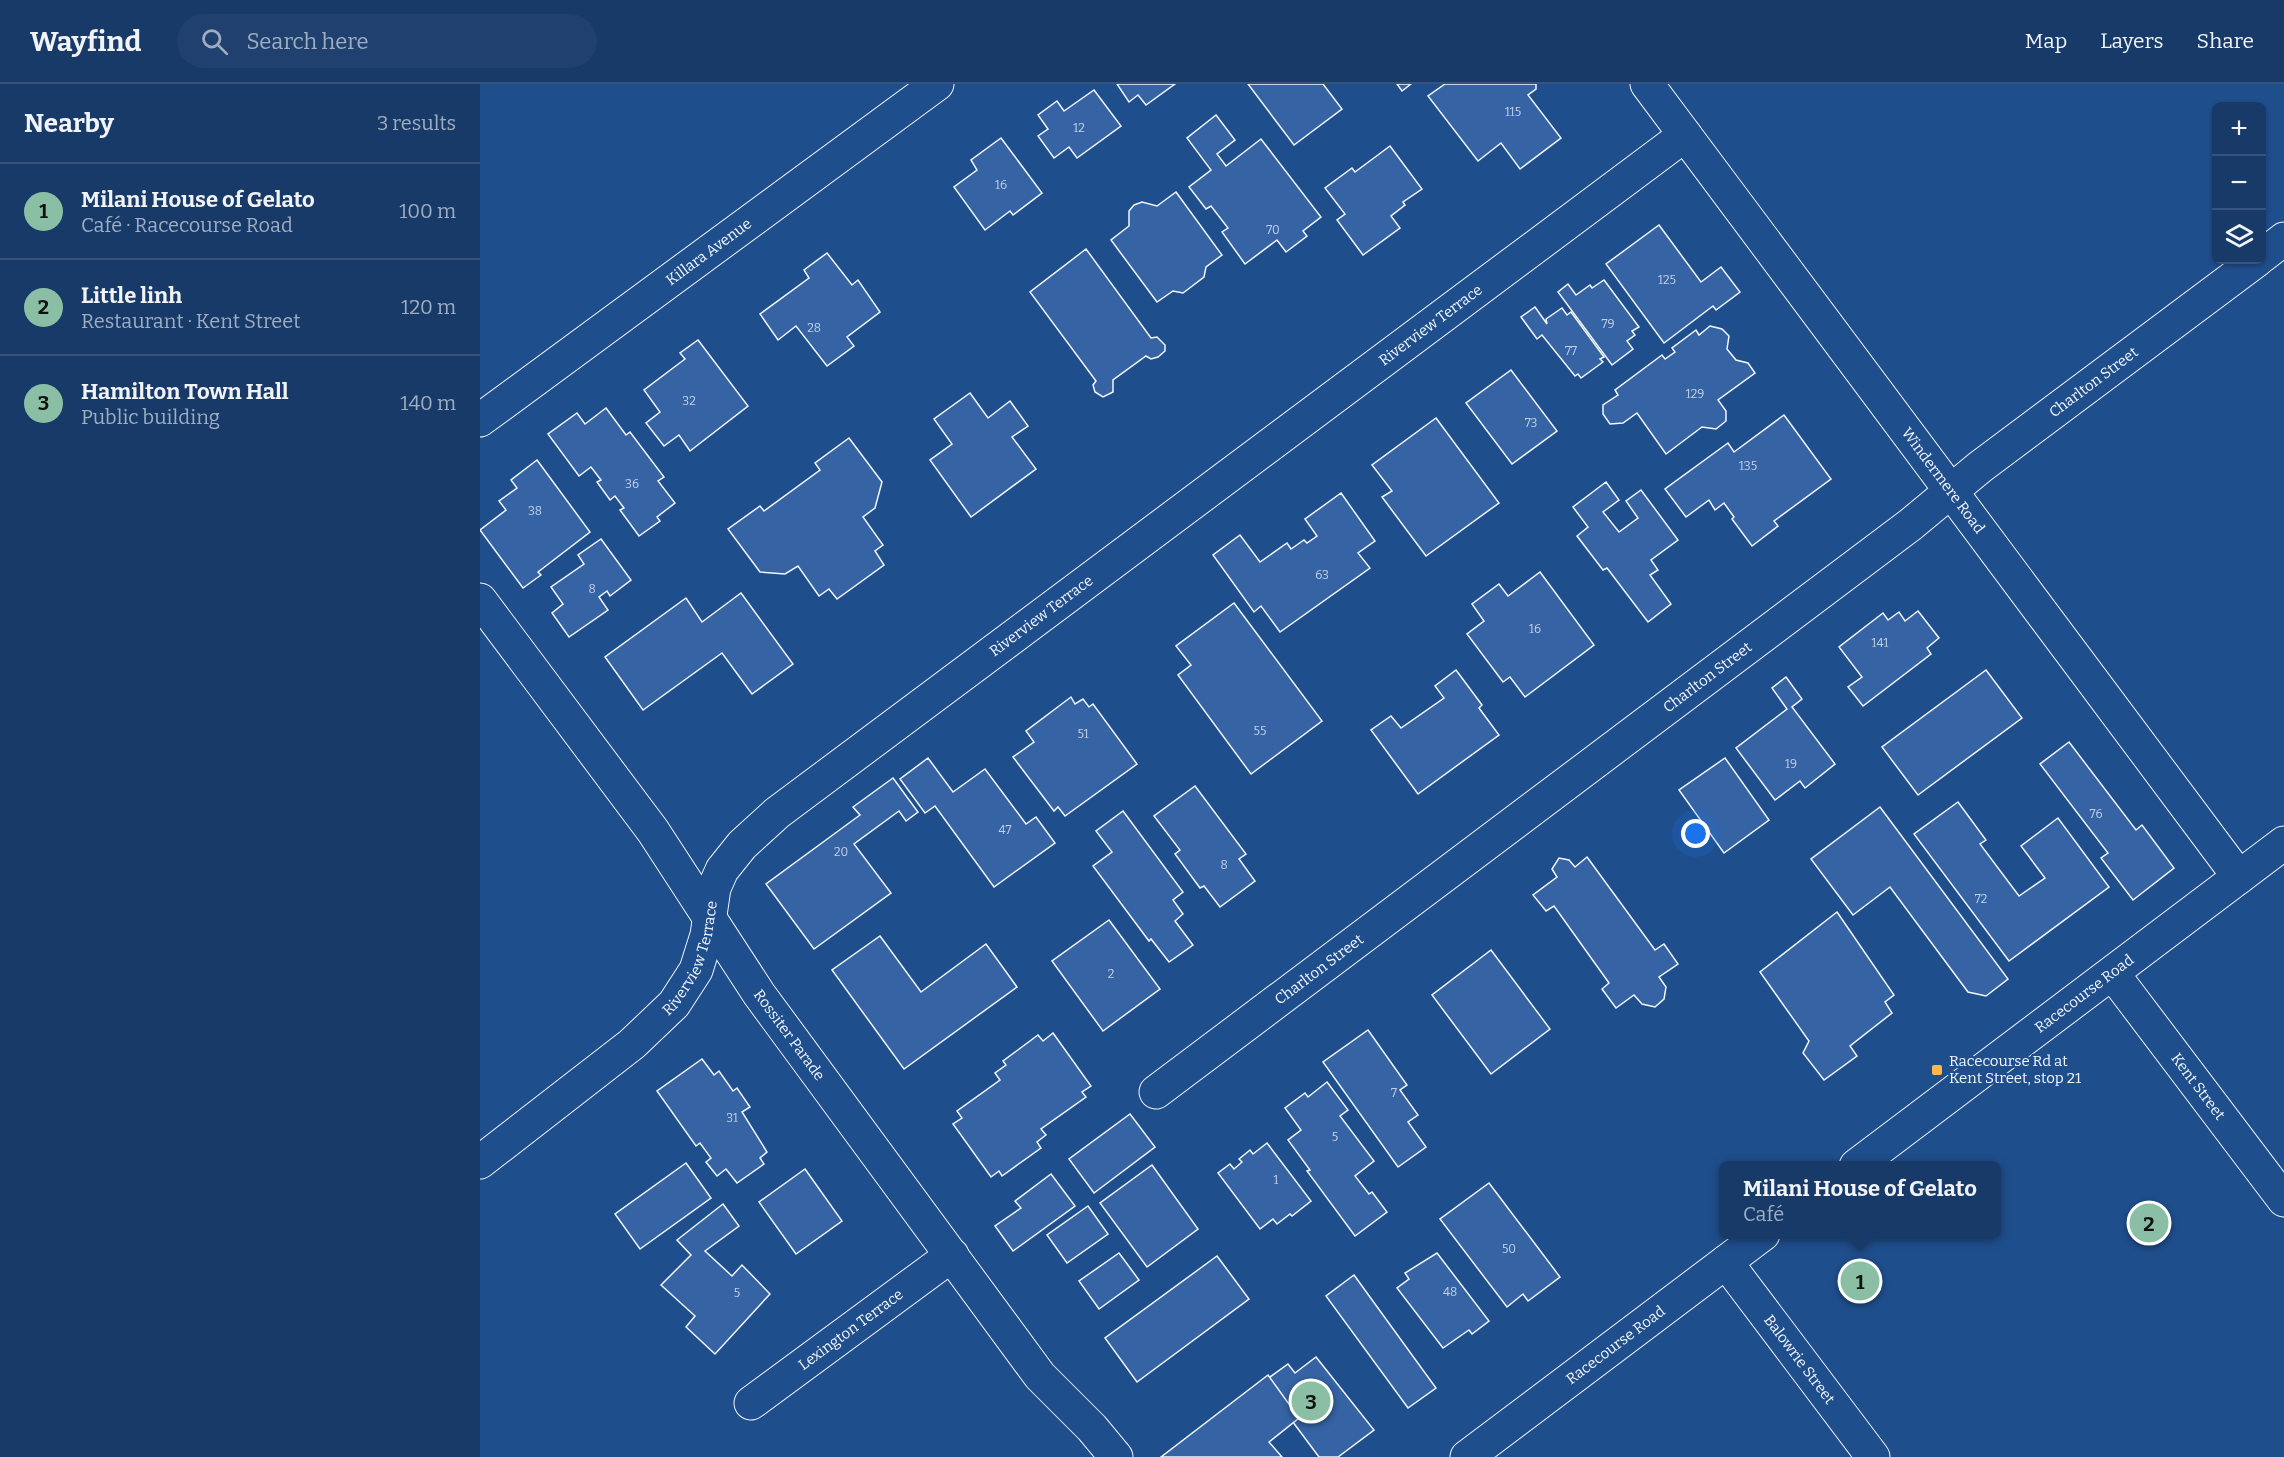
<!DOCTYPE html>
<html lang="en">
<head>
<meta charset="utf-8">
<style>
  :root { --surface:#173a69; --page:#20416f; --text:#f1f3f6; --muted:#9eadc0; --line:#36547d; --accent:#8abfa5 }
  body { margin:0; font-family:Bitter,serif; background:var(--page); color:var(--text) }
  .controls { position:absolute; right:18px; top:18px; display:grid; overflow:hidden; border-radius:9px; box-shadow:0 2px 4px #0004 }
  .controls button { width:54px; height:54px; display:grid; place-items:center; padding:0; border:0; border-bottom:2px solid var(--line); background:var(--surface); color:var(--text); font:30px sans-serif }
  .you { position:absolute; left:1216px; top:750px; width:21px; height:21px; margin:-15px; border:4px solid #fff; border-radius:50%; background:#1a73e8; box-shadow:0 0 0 9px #1a73e833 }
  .badge { display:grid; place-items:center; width:39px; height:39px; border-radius:50%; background:var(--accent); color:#111; font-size:20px; font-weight:700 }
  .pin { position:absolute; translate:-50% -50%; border:3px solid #fff; box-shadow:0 2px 6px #0006 }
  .popup { position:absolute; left:1239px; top:1077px; width:282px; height:78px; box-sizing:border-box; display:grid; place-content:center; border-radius:9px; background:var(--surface); filter:drop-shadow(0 2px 4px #0005); font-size:20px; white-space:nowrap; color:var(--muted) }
  .popup b { font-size:22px; color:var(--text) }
  .popup::after { content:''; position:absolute; left:50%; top:100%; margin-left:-12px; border:12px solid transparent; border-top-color:var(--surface) }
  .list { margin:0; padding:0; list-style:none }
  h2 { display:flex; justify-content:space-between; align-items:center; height:78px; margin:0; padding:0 24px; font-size:26px }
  h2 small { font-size:20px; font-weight:400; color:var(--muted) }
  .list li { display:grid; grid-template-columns:39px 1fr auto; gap:18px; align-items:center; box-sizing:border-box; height:96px; padding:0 24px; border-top:2px solid var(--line) }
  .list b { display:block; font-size:22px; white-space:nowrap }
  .list p { margin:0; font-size:20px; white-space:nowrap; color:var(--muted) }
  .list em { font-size:20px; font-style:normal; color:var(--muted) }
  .icon { flex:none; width:33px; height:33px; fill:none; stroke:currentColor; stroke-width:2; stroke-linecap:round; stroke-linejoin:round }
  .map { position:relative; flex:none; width:1804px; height:1373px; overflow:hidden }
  header { display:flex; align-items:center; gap:36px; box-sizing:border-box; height:84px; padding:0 30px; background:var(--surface); border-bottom:2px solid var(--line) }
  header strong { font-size:28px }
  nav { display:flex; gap:33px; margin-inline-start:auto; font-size:21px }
  .search { width:420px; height:54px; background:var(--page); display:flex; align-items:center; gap:15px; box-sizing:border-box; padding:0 21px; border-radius:33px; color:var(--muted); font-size:22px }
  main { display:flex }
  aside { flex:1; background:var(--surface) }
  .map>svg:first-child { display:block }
  .building { fill:#3563a3; stroke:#f2f6ff; stroke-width:1.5 }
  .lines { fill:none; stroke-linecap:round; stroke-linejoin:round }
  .minor-casing { stroke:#f2f6ff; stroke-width:35 }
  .minor { stroke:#1f4e8c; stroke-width:33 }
  .poi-dot { fill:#ffb74d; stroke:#1f4e8c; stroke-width:2 }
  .labels { text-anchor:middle; stroke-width:4.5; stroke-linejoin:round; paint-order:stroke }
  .number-label { font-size:12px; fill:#c3d1e8 }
  .street-label { font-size:15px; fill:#f2f6ff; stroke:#1f4e8c }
  .poi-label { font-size:15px; fill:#f2f6ff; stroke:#1f4e8c; text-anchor:start }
</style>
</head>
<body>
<header>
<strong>Wayfind</strong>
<div class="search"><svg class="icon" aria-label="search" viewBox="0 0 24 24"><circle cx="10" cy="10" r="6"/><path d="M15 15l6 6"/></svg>Search here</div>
<nav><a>Map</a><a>Layers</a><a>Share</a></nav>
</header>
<main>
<aside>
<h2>Nearby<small>3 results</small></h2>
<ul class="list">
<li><span class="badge">1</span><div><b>Milani House of Gelato</b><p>Café · Racecourse Road</p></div><em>100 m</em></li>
<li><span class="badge">2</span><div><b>Little linh</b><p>Restaurant · Kent Street</p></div><em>120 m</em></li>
<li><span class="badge">3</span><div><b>Hamilton Town Hall</b><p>Public building</p></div><em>140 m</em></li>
</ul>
</aside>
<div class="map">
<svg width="1804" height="1373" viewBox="0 0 1804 1373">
  <rect width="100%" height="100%" fill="#1f4e8c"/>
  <g class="building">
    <polygon points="637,0 695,0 666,21 658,11 649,18"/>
    <polygon points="768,0 843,0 862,25 814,61"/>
    <polygon points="917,0 931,0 922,7"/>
    <polygon points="965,0 1056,0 1056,5 1048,11 1081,54 1040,85 1021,59 998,77 948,12"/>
    <polygon points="614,6 641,42 597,74 589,63 574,74 558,52 568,45 558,31 577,17 584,27"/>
    <polygon points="736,31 755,56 737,70 746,82 781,55 841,133 823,147 827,152 806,168 797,156 765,180 742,148 748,144 731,122 726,125 709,103 731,86 707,54"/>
    <polygon points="521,54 562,109 533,131 530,127 505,146 474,103 497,86 491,76"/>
    <polygon points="910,62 942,105 923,118 925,121 911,132 920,144 883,171 857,136 865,130 845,104 872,84 875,88"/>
    <polygon points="696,108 742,171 726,183 724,193 703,209 693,207 677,218 631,156 649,142 649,127 654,121 662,118 677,122"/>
    <polygon points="1179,141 1221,198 1241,183 1260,208 1236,226 1233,222 1184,259 1126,180"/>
    <polygon points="606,165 671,254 677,253 685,261 685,267 678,273 671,275 666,272 633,296 633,308 623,313 615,308 613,301 616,297 550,208"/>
    <polygon points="347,169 372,201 378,196 400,228 367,253 374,262 347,282 316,242 298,256 280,230 329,194 324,186"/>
    <polygon points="1124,196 1159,243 1152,247 1155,251 1147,257 1153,265 1132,281 1078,208 1088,200 1096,211 1110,201 1112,204"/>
    <polygon points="1055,223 1067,240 1066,235 1082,224 1087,231 1091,228 1124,273 1120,275 1123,278 1101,294 1098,290 1095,292 1062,251 1057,255 1041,233"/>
    <polygon points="1230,242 1242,245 1249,252 1247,265 1256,276 1268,279 1275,289 1238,316 1246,327 1246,337 1236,345 1222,343 1186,370 1157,329 1143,339 1130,340 1123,330 1123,321 1138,311 1135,306 1182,271 1185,275 1195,268 1192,264 1216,246 1219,251"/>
    <polygon points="218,256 268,322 210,367 199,351 184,362 166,339 180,328 164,306 205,275 200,269"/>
    <polygon points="1031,286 1077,347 1032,380 986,319"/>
    <polygon points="490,309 508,334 530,317 548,342 532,353 556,385 491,433 450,376 472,360 454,335"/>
    <polygon points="126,324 146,351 150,348 184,393 178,397 195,419 177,433 180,437 159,452 140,426 144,424 135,412 130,416 117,398 121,396 111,383 99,392 68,350 97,329 105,340"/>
    <polygon points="1304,331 1351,395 1294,437 1298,442 1272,462 1252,435 1254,433 1244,419 1235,426 1229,416 1206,433 1185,405 1248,359 1254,368"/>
    <polygon points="956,334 1019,419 946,472 902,413 912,407 892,381"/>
    <polygon points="369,354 402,398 395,424 383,433 403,461 395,467 404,481 357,515 349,505 339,512 318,482 305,490 280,488 248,445 280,422 284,427 340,386 335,379"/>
    <polygon points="57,376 110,448 58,488 61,491 43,504 0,446 26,426 19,417 37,404 31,396"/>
    <polygon points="1126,398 1139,416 1123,428 1139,448 1158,434 1146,417 1161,406 1198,456 1171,476 1178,486 1170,491 1191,520 1168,538 1127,484 1123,486 1097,452 1108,443 1093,423"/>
    <polygon points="861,409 895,457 878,469 890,484 800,548 781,522 774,528 733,471 760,451 780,478 807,459 811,465 824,456 827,459 837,452 825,435"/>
    <polygon points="121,455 151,496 130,512 127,507 119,513 128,526 89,553 72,529 83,520 71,503 104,480 98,471"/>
    <polygon points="1060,488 1114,561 1045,613 1030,593 1023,598 987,550 1004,537 992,520 1019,500 1028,512"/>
    <polygon points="261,509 313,580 272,610 242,569 163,626 125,573 206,514 222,538"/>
    <polygon points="754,519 842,637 771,690 698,591 711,581 696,562"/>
    <polygon points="1438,527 1459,554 1447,564 1451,570 1383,622 1368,603 1382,593 1359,563 1403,529 1408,536 1419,528 1425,537"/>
    <polygon points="976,586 1002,621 999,624 1019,651 938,710 891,646 911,632 921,644 964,614 955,602"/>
    <polygon points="1506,586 1542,634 1438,711 1402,663"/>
    <polygon points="1306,593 1322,615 1312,623 1355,680 1325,704 1320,697 1295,716 1256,664 1307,625 1292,604"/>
    <polygon points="591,613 595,620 603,615 609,623 613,620 657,680 585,732 578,723 574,727 533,673 554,658 546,647"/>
    <polygon points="1589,658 1656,746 1662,741 1694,784 1653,816 1621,774 1628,769 1560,680"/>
    <polygon points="448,674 473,708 505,685 546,740 556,733 575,759 514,803 455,722 445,729 420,695"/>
    <polygon points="1245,674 1289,736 1244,769 1199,706"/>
    <polygon points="413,694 438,728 426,737 419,727 374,760 411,809 334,865 286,800 380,731 373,723"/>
    <polygon points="715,702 766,770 759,775 775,797 740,823 724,802 720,804 695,770 700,766 674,732"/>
    <polygon points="1478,718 1506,756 1500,760 1539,812 1565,794 1541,762 1578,734 1629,803 1529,877 1434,750"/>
    <polygon points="1400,723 1528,895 1506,912 1488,908 1410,803 1373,831 1331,775"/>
    <polygon points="643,727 703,808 693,816 703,830 695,837 713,861 689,878 671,855 669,857 613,782 632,768 616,747"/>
    <polygon points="1107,773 1175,866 1184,860 1198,880 1179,893 1186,903 1184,915 1175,923 1162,920 1154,911 1136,924 1122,905 1129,899 1074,822 1066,827 1053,811 1077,793 1072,785 1079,774 1089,776 1095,783"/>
    <polygon points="1357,828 1414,911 1405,918 1412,929 1370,962 1377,972 1344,996 1323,969 1329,957 1280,888"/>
    <polygon points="629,836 680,905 623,947 572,877"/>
    <polygon points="400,852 441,908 506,860 537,903 424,985 352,886"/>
    <polygon points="1011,866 1070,945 1011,990 952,911"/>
    <polygon points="888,946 927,1001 920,1006 938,1031 928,1038 946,1063 918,1083 843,978"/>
    <polygon points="573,949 611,1002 602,1008 606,1013 561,1045 566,1051 557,1058 561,1064 522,1092 519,1087 511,1093 473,1040 482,1034 477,1027 520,996 515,989 526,981 523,977 558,951 563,957"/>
    <polygon points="222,975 234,991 239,987 253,1007 257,1004 270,1023 262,1028 287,1068 280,1074 284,1080 257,1099 246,1085 237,1092 226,1078 231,1074 220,1059 216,1062 177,1007"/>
    <polygon points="847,998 868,1026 860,1032 894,1077 875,1092 889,1110 892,1108 907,1128 875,1152 827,1087 830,1086 808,1056 821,1046 805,1024 825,1009 828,1013"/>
    <polygon points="650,1030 675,1063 614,1109 589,1075"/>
    <polygon points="787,1059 831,1117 812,1132 810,1130 797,1140 793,1135 780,1145 738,1089 750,1080 754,1085 762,1078 759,1075 770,1066 773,1070"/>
    <polygon points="206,1079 231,1114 160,1165 135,1130"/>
    <polygon points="672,1081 718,1145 667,1183 620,1119"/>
    <polygon points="325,1085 362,1137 316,1170 279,1118"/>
    <polygon points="571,1090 595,1122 533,1167 515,1142 541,1124 535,1117"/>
    <polygon points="1009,1099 1080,1193 1048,1217 1043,1210 1027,1223 960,1135"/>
    <polygon points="243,1120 259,1142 225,1167 252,1192 262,1181 290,1210 235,1270 206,1243 215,1232 181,1201 211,1171 197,1156"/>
    <polygon points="608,1122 628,1150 587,1179 567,1151"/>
    <polygon points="639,1169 659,1196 619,1225 599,1197"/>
    <polygon points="957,1169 1009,1237 992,1250 989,1246 963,1264 917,1204 929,1195 925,1189"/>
    <polygon points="737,1172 769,1215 657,1298 625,1254"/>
    <polygon points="874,1191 956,1304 928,1324 846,1212"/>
    <polygon points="836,1273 894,1346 858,1373 839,1373 783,1298 808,1280 815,1289"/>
    <polygon points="788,1291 819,1334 789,1358 802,1373 681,1373"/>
  </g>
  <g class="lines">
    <defs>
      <g id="minor">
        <path id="s1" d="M1167,0L1759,793"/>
        <polyline points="1782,172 1804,155"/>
        <path id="s2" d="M0,336L457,0"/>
        <path id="s3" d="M0,516L173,747L279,910L560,1292L612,1344L636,1373"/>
        <path id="s4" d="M1633,890L1804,1116"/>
        <path id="s5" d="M676,1008L1430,441L1500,383L1777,176"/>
        <path id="s6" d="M0,1078L152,960L194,920L216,886L227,851L234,804L242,786L262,761L297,729L1205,51"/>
        <path id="s7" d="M1376,1082L1804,759"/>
        <path id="s8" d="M1246,1178L1393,1373"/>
        <path id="s9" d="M271,1319L472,1171"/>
        <path id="s10" d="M987,1373L1283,1150"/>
      </g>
    </defs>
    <use href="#minor" class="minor-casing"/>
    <use href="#minor" class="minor"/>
  </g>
  <rect class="poi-dot" x="1451" y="980" width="12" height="12" rx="3"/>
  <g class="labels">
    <g class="number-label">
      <text x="1033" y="32">115</text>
      <text x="599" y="48">12</text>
      <text x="521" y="105">16</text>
      <text x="793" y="150">70</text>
      <text x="1187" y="200">125</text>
      <text x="1128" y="244">79</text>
      <text x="334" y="248">28</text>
      <text x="1091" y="271">77</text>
      <text x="1215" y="314">129</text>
      <text x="209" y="321">32</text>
      <text x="1051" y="343">73</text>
      <text x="1268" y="386">135</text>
      <text x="152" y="404">36</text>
      <text x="55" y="431">38</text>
      <text x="842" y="495">63</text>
      <text x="112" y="509">8</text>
      <text x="1055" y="549">16</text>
      <text x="1400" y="563">141</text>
      <text x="780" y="651">55</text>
      <text x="603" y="654">51</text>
      <text x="1311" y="684">19</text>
      <text x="1616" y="734">76</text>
      <text x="525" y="750">47</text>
      <text x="361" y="772">20</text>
      <text x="744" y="785">8</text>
      <text x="1501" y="819">72</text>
      <text x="631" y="894">2</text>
      <text x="914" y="1013">7</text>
      <text x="252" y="1038">31</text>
      <text x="855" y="1057">5</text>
      <text x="796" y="1100">1</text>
      <text x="1029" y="1169">50</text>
      <text x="970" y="1212">48</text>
      <text x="257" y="1213">5</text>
    </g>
    <g class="street-label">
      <text dy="5" stroke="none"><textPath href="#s2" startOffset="284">Killara Avenue</textPath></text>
      <text dy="5" stroke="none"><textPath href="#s6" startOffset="1290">Riverview Terrace</textPath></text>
      <text dy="5" stroke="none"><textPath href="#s5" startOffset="1176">Charlton Street</textPath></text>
      <text dy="5" stroke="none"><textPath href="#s1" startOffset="495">Windermere Road</textPath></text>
      <text dy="5" stroke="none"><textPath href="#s6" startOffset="804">Riverview Terrace</textPath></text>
      <text dy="5" stroke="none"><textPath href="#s5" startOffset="690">Charlton Street</textPath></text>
      <text dy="5" stroke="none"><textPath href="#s6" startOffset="300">Riverview Terrace</textPath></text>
      <text dy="5" stroke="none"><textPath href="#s5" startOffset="204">Charlton Street</textPath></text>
      <text dy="5" stroke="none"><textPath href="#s7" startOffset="286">Racecourse Road</textPath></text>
      <text dy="5" stroke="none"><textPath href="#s3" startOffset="534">Rossiter Parade</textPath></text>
      <text dy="5" stroke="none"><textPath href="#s4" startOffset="141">Kent Street</textPath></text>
      <text dy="5" stroke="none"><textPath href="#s9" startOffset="124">Lexington Terrace</textPath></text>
      <text dy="5" stroke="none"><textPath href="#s10" startOffset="186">Racecourse Road</textPath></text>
      <text dy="5" stroke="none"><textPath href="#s8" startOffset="122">Balowrie Street</textPath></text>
    </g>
    <g class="poi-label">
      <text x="1469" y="982">Racecourse Rd at<tspan x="1469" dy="17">Kent Street, stop 21</tspan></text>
    </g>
  </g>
</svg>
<div class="controls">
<button>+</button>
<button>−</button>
<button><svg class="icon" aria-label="layers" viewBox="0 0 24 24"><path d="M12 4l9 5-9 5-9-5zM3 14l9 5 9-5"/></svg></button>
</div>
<div class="you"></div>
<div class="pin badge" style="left:1380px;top:1197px">1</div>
<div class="popup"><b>Milani House of Gelato</b>Café</div>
<div class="pin badge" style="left:1669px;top:1139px">2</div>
<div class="pin badge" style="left:831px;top:1317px">3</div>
</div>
</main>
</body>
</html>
